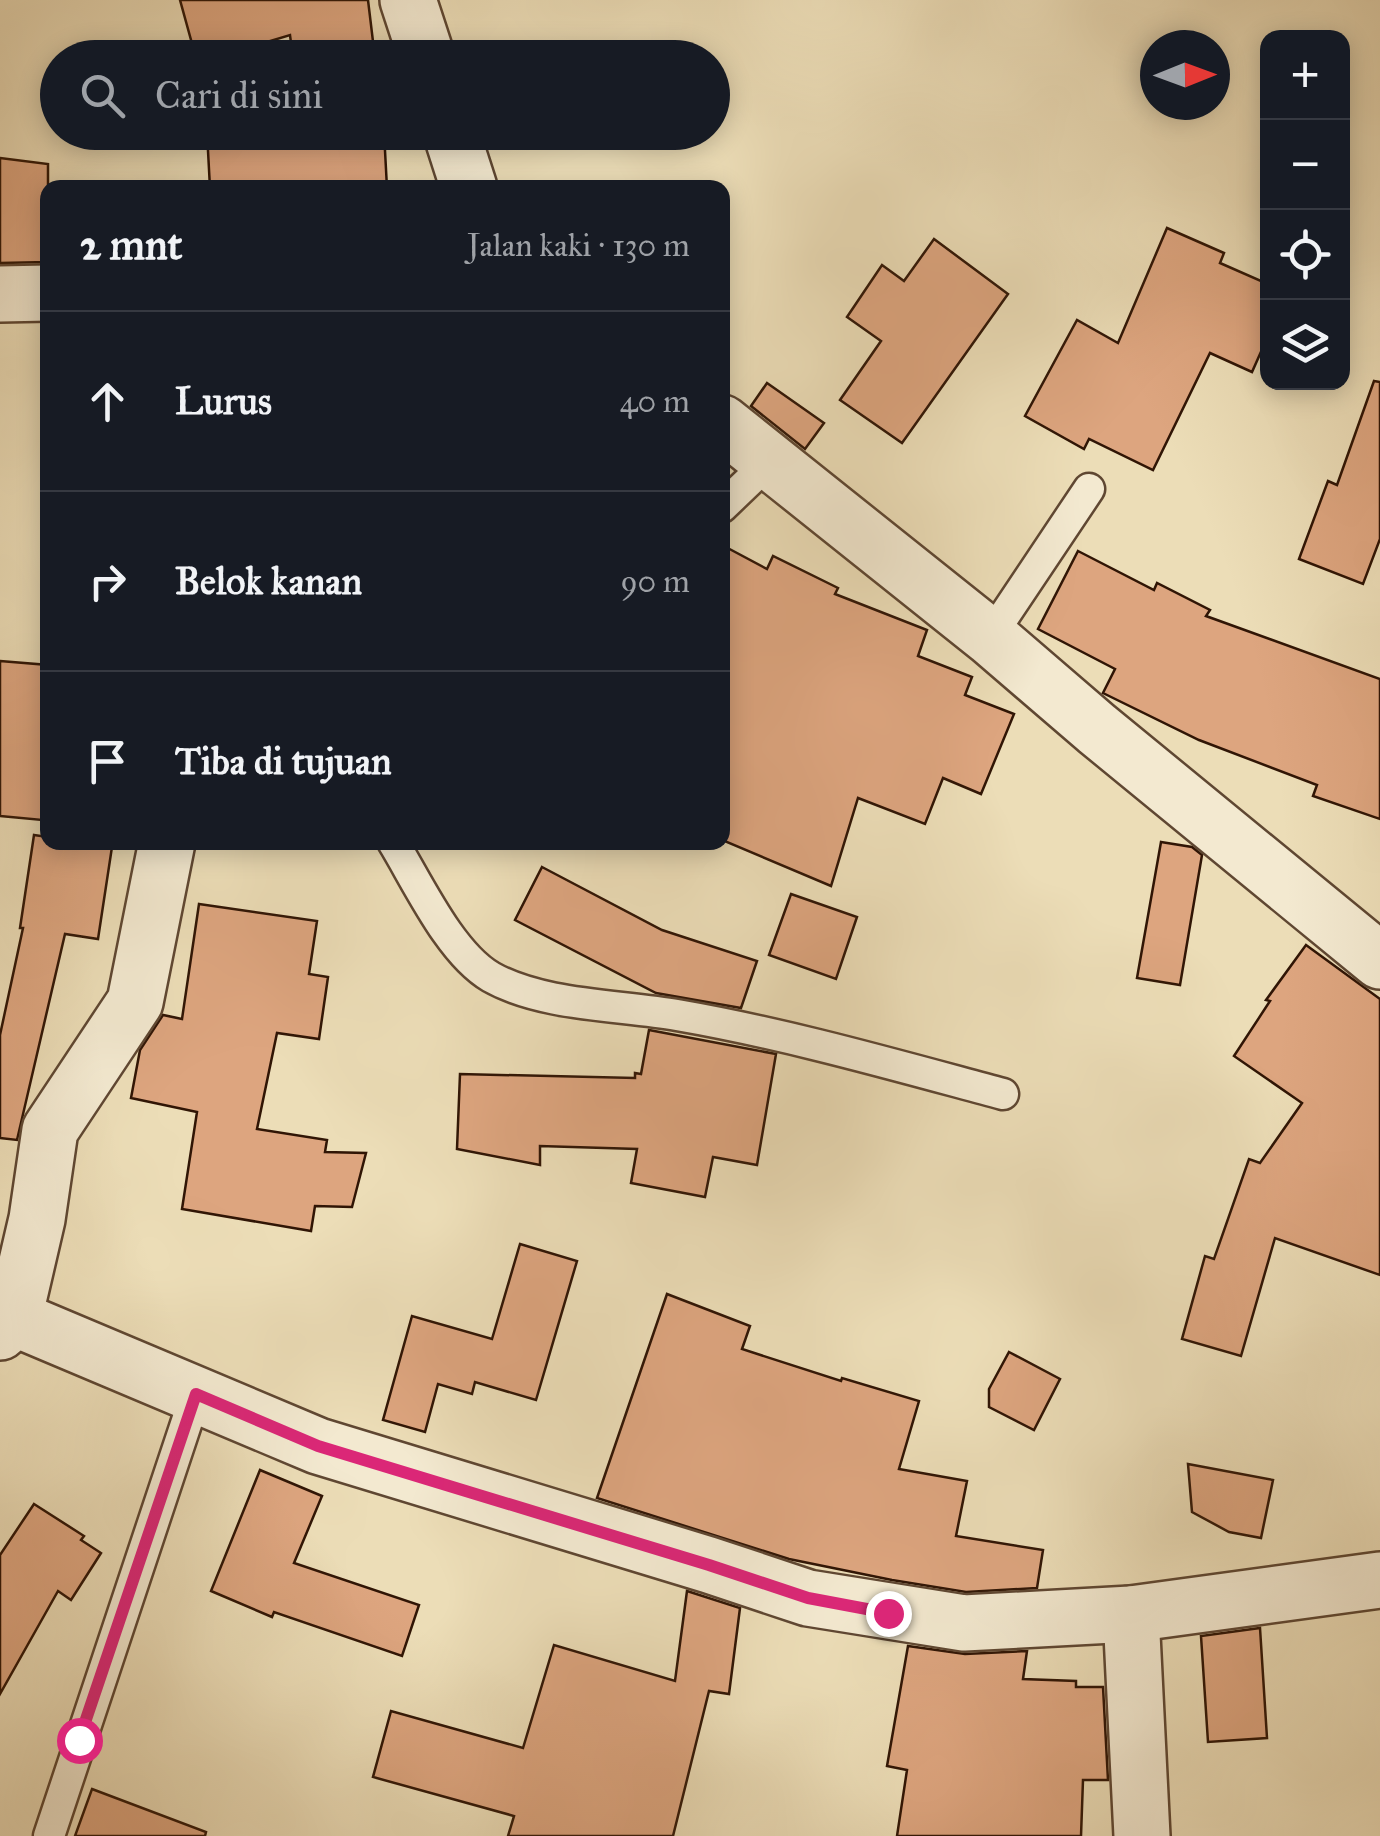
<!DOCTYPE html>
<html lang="id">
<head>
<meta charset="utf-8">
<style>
  :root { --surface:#171b24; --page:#20242c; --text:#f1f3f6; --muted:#9ea1a6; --line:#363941 }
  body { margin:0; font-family:"IM FELL Great Primer",serif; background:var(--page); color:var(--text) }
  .controls { position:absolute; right:30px; top:30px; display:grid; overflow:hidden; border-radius:20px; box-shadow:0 5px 25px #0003 }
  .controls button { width:90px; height:90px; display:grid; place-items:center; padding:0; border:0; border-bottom:2px solid var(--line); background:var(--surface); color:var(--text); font:50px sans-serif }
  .compass { position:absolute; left:1140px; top:30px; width:90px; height:90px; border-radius:50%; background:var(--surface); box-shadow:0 5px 25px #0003; rotate:89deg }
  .stop { position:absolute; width:30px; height:30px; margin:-22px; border:8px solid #db2777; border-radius:50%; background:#fff }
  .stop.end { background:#db2777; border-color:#fff; box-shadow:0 2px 10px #0008 }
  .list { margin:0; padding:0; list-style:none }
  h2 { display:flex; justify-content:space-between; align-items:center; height:130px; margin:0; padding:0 40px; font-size:42px }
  h2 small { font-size:32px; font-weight:400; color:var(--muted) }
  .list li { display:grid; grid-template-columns:65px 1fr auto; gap:30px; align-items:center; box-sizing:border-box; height:180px; padding:0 40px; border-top:2px solid var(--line) }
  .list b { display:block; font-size:38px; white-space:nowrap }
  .list em { font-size:32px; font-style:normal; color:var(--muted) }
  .icon { flex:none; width:55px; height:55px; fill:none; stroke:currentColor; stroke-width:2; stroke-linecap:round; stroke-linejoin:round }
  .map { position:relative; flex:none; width:1380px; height:1836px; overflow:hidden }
  .search { position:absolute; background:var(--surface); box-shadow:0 5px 25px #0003; left:40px; top:40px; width:690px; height:110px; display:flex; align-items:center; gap:25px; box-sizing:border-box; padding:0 35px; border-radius:55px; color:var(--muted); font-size:38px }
  .panel { position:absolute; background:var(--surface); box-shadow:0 5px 25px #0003; left:40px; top:180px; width:690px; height:670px; border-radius:20px }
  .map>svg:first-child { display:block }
  .building { fill:#dda57f; stroke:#301505; stroke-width:2.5 }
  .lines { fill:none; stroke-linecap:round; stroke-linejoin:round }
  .lane-casing { stroke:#5f4732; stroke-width:35 }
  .street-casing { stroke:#5f4732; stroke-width:60 }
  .lane { stroke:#f3e9d0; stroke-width:30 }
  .street { stroke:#f3e9d0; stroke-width:55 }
  .route { stroke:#db2777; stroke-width:12 }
</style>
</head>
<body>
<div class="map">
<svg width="1380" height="1836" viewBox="0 0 1380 1836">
  <rect width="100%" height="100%" fill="#ecddb7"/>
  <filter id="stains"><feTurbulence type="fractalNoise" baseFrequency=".002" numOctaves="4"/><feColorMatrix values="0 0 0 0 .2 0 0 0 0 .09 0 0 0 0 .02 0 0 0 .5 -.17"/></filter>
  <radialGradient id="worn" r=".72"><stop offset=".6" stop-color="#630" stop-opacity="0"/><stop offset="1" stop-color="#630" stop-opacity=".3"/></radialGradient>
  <g class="building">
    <polygon points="180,0 368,0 375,58 293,58 290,35 214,58 196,58"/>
    <polygon points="207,132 384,132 387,188 210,188"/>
    <polygon points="0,158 48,164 48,262 0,263"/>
    <polygon points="1167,228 1224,253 1220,263 1268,284 1268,336 1252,372 1210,353 1153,470 1089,439 1084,449 1025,416 1077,320 1118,343"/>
    <polygon points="934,239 1008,294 902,443 840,400 881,341 847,317 882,265 904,281"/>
    <polygon points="1374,381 1380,382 1380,539 1363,584 1299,559 1328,481 1337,485"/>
    <polygon points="767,383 824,423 805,449 751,406"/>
    <polygon points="722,545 767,569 773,556 838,588 835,594 927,630 918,656 972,677 965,695 1014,714 981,794 943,778 925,824 858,798 831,886 722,840"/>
    <polygon points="1078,551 1154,590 1157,583 1210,610 1206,616 1380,679 1380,819 1313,796 1317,785 1199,740 1103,693 1115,669 1038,629"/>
    <polygon points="0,661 48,665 48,770 42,820 0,816"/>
    <polygon points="34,835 48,837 48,842 112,847 98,939 65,934 17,1140 0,1138 0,1035 23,928 20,928"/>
    <polygon points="1161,842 1192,847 1202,855 1180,985 1137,978"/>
    <polygon points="542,867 662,930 757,961 741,1008 656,993 515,920"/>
    <polygon points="791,894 857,917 836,979 769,955"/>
    <polygon points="199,904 317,921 309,974 328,977 319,1039 277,1033 257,1129 327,1140 325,1152 366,1153 352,1207 315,1206 311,1231 182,1209 197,1112 131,1098 140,1050 163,1015 182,1019"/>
    <polygon points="1306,945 1380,999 1380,1275 1275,1238 1241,1356 1182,1339 1205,1256 1214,1259 1249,1159 1260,1163 1302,1103 1234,1056 1270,1001 1266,1000"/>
    <polygon points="649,1030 776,1054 757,1165 713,1157 705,1197 631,1183 637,1149 540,1146 540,1165 457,1149 460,1074 635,1078 635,1073 641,1074"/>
    <polygon points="520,1244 577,1261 536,1400 475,1382 472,1394 438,1384 425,1432 383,1420 412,1316 492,1339"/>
    <polygon points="667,1294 750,1326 742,1349 841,1381 842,1378 919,1401 899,1469 967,1481 956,1536 1043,1550 1037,1588 966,1592 892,1580 789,1559 597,1498"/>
    <polygon points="1009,1352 1060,1379 1034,1430 989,1407 989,1389"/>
    <polygon points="1188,1464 1273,1480 1261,1538 1229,1532 1192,1512"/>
    <polygon points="260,1470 322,1496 294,1563 419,1605 402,1656 274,1612 272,1617 211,1591"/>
    <polygon points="34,1504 84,1536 81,1540 101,1553 71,1600 58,1591 0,1694 0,1555"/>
    <polygon points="687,1591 740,1608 729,1694 709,1691 673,1836 508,1836 514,1816 373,1777 391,1711 523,1748 554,1645 675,1681"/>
    <polygon points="1260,1628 1267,1738 1208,1742 1201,1636"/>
    <polygon points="908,1646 965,1654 1027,1651 1023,1679 1076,1681 1076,1687 1103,1687 1108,1780 1083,1780 1081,1836 897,1836 907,1770 887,1766"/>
    <polygon points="92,1789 206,1832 205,1836 75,1836"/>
  </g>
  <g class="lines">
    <defs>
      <g id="lane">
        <polyline points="722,507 770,461"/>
        <polyline points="990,637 1089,489"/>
        <path d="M393,842C418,883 450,953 491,977C542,1006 620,1005 677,1015C787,1034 895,1065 1003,1094"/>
        <polyline points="49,1836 196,1394"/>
      </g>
      <g id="street">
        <polyline points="408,0 427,58"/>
        <polyline points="451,132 469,188"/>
        <polyline points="0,294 48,293"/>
        <polyline points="722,423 990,637 1097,729 1380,961"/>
        <polyline points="14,1318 318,1446 709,1565 808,1598 964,1623 1131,1614 1380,1580"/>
        <polyline points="0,1332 14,1318 37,1219 50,1130 135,1002 167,842"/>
        <polyline points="1131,1614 1142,1836"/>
      </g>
    </defs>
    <use href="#lane" class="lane-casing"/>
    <use href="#street" class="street-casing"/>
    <use href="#lane" class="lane"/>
    <use href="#street" class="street"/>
  </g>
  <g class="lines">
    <polyline class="route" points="79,1740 196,1394 318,1446 709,1565 808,1598 888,1613"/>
  </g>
  <rect width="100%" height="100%" filter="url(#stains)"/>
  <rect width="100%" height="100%" fill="url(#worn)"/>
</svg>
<div class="controls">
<button>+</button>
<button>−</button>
<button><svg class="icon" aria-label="locate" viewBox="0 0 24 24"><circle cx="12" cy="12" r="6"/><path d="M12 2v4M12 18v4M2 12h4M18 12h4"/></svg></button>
<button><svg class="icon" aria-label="layers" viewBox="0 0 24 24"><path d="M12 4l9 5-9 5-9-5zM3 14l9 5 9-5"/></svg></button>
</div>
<svg class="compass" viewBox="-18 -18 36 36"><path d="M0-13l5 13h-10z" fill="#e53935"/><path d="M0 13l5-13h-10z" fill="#9ea1a6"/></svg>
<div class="stop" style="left:79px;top:1740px"></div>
<div class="stop end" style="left:888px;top:1613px"></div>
<div class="search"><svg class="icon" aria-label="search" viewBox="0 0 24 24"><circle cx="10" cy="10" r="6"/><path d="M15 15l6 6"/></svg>Cari di sini</div>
<section class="panel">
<h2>2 mnt<small>Jalan kaki · 130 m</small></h2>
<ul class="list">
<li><svg class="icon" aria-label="ahead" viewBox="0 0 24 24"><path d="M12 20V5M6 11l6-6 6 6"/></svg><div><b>Lurus</b></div><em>40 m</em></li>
<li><svg class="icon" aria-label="right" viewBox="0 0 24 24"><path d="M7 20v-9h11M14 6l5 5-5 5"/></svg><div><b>Belok kanan</b></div><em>90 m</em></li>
<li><svg class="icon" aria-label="arrive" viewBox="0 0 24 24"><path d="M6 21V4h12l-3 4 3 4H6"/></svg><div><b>Tiba di tujuan</b></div></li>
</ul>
</section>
</div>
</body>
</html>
